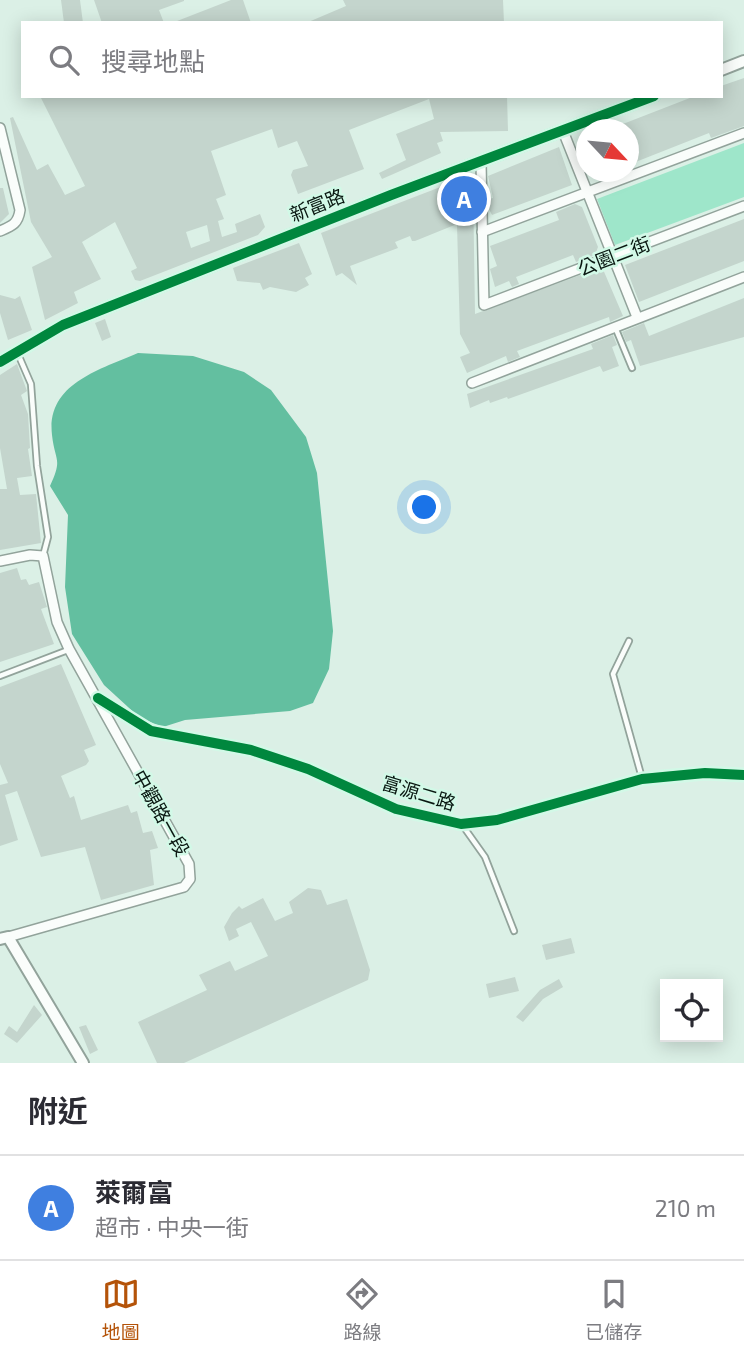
<!DOCTYPE html>
<html lang="zh-TW">
<head>
<meta charset="utf-8">
<style>
  :root { --surface:#fff; --page:#f7f7f7; --text:#2b2b33; --muted:#7c7c81; --line:#e1e1e2; --accent:#b45309 }
  body { margin:0; font-family:"Exo 2","Noto Sans TC",sans-serif; background:var(--page); color:var(--text) }
  .controls { position:absolute; right:21px; bottom:21px; display:grid; overflow:hidden; border-radius:0px; box-shadow:0 4px 18px #0003 }
  .controls button { width:63px; height:63px; display:grid; place-items:center; padding:0; border:0; border-bottom:2px solid var(--line); background:var(--surface); color:var(--text); font:35px sans-serif }
  .compass { position:absolute; left:576px; top:119px; width:63px; height:63px; border-radius:50%; background:var(--surface); box-shadow:0 4px 18px #0003; rotate:116deg }
  .you { position:absolute; left:425px; top:508px; width:24px; height:24px; margin:-18px; border:5px solid #fff; border-radius:50%; background:#1a73e8; box-shadow:0 0 0 10px #1a73e833 }
  .badge { display:grid; place-items:center; width:46px; height:46px; border-radius:50%; background:var(--accent); color:#fff; font-size:23px; font-weight:700 }
  .pin { position:absolute; translate:-50% -50%; border:4px solid #fff; box-shadow:0 2px 7px #0006 }
  .list { margin:0; padding:0; list-style:none }
  h2 { display:flex; justify-content:space-between; align-items:center; height:91px; margin:0; padding:0 28px; font-size:30px }
  h2 small { font-size:23px; font-weight:400; color:var(--muted) }
  .list li { display:grid; grid-template-columns:46px 1fr auto; gap:21px; align-items:center; box-sizing:border-box; height:105px; padding:0 28px; border-top:2px solid var(--line) }
  .list b { display:block; font-size:26px; white-space:nowrap }
  .list p { margin:0; font-size:23px; white-space:nowrap; color:var(--muted) }
  .list em { font-size:23px; font-style:normal; color:var(--muted) }
  .icon { flex:none; width:38px; height:38px; fill:none; stroke:currentColor; stroke-width:2; stroke-linecap:round; stroke-linejoin:round }
  .map { position:relative; flex:none; width:744px; height:1063px; overflow:hidden }
  .search { position:absolute; background:var(--surface); box-shadow:0 4px 18px #0003; left:21px; right:21px; top:21px; height:77px; display:flex; align-items:center; gap:18px; box-sizing:border-box; padding:0 24px; border-radius:0px; color:var(--muted); font-size:26px }
  .sheet { height:196px; background:var(--surface) }
  nav { display:flex; justify-content:space-around; align-items:center; box-sizing:border-box; height:98px; border-top:2px solid var(--line); background:var(--surface); font-size:19px; color:var(--muted) }
  nav a { display:grid; justify-items:center; gap:4px }
  nav .on { color:var(--accent) }
  .map>svg:first-child { display:block }
  .green { fill:#9ee6ca }
  .water { fill:#63bfa0 }
  .building { fill:#c4d5cd; fill-rule:evenodd }
  .lines { fill:none; stroke-linecap:round; stroke-linejoin:round }
  .service-casing { stroke:#92a39b; stroke-width:8 }
  .minor-casing { stroke:#92a39b; stroke-width:12 }
  .tertiary-casing { stroke:#92a39b; stroke-width:14 }
  .service { stroke:#fafdfb; stroke-width:4.5 }
  .minor { stroke:#fafdfb; stroke-width:9 }
  .tertiary { stroke:#fafdfb; stroke-width:10 }
  .cycleway-casing { stroke:#d2f9e7; stroke-width:15 }
  .cycleway { stroke:#00873e; stroke-width:10 }
  .labels { text-anchor:middle; stroke-width:5; stroke-linejoin:round; paint-order:stroke }
  .street-label { font-size:19px; fill:#091711; stroke:#d2f9e7 }
</style>
</head>
<body>
<div class="map">
<svg width="744" height="1063" viewBox="0 0 744 1063">
  <rect width="100%" height="100%" fill="#dbf0e6"/>
  <polygon class="green" points="744,143 744,197 615,245 597,199"/>
  <path class="water" d="M138,353L193,356L244,372L271,390L306,437L317,473L333,631L329,669L313,703L290,711L185,720L163,727L140,718L104,685L72,634L65,587L68,515L50,486C63,458 55,462 52,435C46,384 99,370 138,353Z"/>
  <g class="building">
    <polygon points="61,0 80,0 83,23 64,23"/>
    <polygon points="94,0 184,0 184,1 159,10 164,23 102,23"/>
    <polygon points="231,0 243,0 251,23 172,23"/>
    <polygon points="343,0 503,0 504,23 306,23 346,6"/>
    <polygon points="744,78 744,126 711,138 709,133 628,165 628,130 610,129 695,96 721,96 721,86"/>
    <path d="M46,96H507L508,131L440,132L443,141L437,143L441,153L382,179L379,173L406,160L396,134L434,119L429,99L349,130L364,169L298,194L291,175L293,170L308,166L297,141L278,148L272,129L211,151L226,195L216,199L224,219L218,221L222,237L237,232L235,224L260,214L265,227L258,235L140,281L135,280L131,271L137,268L115,222L82,242L101,279L74,292L78,303L45,320L32,267L52,257L31,222L10,118L13,117L37,170L48,164L65,195L85,186L41,98ZM207,225L210,241L191,248L186,232Z"/>
    <polygon points="559,147 572,185 492,215 489,209 489,199 493,198 488,176"/>
    <polygon points="456,181 473,184 475,314 602,267 623,316 610,322 609,317 517,351 520,357 508,362 506,356 467,373 460,357 470,353 460,334 457,224 415,241 412,241 410,236 395,242 398,248 350,266 357,285 342,273 336,276 321,233"/>
    <polygon points="0,188 3,188 9,214 0,223"/>
    <polygon points="575,204 582,207 598,247 595,255 576,262 573,255 516,277 519,284 512,287 509,281 495,287 490,269 497,266 490,246 559,220 556,212"/>
    <polygon points="744,219 744,261 639,302 625,265"/>
    <polygon points="299,243 312,274 305,278 309,285 296,292 270,287 263,290 260,283 237,281 233,268"/>
    <polygon points="0,295 15,299 20,296 32,330 8,340 0,313"/>
    <polygon points="744,298 744,337 640,366 631,340 626,342 622,332 644,323 649,336"/>
    <polygon points="105,319 111,337 102,341 95,323"/>
    <polygon points="613,335 617,345 612,347 619,366 603,372 600,366 508,399 507,397 490,403 489,400 470,408 467,394 593,349 591,344"/>
    <polygon points="17,364 27,391 21,395 28,414 30,448 28,449 32,476 17,478 20,495 36,494 41,543 0,550 0,489 7,489 0,448 0,375"/>
    <polygon points="17,568 21,580 26,579 29,585 39,582 47,607 41,609 54,644 0,662 0,573"/>
    <polygon points="61,664 96,745 84,750 89,761 86,765 61,776 70,798 74,796 81,820 128,805 131,813 137,811 143,833 152,831 158,848 150,850 154,885 101,900 85,847 41,857 17,791 5,795 18,840 0,846 0,785 8,783 0,764 0,687"/>
    <polygon points="308,888 321,890 327,905 347,899 370,970 368,980 184,1063 157,1063 138,1022 207,990 199,975 230,961 235,971 268,956 251,922 236,929 239,936 229,941 224,927 232,913 239,906 242,909 263,898 275,921 293,913 289,902"/>
    <polygon points="571,938 575,953 546,960 542,945"/>
    <polygon points="515,977 519,991 489,998 486,984"/>
    <polygon points="559,979 563,987 543,999 523,1022 516,1017 540,990"/>
    <polygon points="34,1005 42,1015 17,1043 4,1034 9,1026 17,1032"/>
    <polygon points="86,1025 98,1050 90,1054 79,1027"/>
  </g>
  <g class="lines">
    <defs>
      <g id="service">
        <polyline points="615,327 632,368"/>
        <polyline points="18,354 31,384 37,466 48,537 43,556"/>
        <polyline points="629,641 613,674 642,778"/>
        <polyline points="0,676 68,650"/>
        <polyline points="463,826 485,857 514,931"/>
      </g>
      <g id="minor">
        <path d="M0,128L20,210C18,224 12,226 0,231"/>
        <polyline points="563,131 637,317"/>
        <polyline points="481,163 484,305 744,206"/>
        <polyline points="482,232 744,133"/>
        <polyline points="472,383 744,277"/>
        <polyline points="0,561 30,555 43,556 57,622 69,649 189,864 190,879 184,887 8,937"/>
        <polyline points="98,698 151,731 251,750 308,769 396,809 461,824 497,820 642,779 705,773 744,775"/>
      </g>
      <g id="tertiary">
        <polyline points="721,70 744,61"/>
        <polyline points="0,362 63,325 391,195 654,96"/>
        <polyline points="0,939 8,937 83,1063"/>
      </g>
    </defs>
    <use href="#service" class="service-casing"/>
    <use href="#minor" class="minor-casing"/>
    <use href="#tertiary" class="tertiary-casing"/>
    <use href="#service" class="service"/>
    <use href="#minor" class="minor"/>
    <use href="#tertiary" class="tertiary"/>
    <defs>
      <g id="cycleway">
        <polyline points="0,362 63,325 391,195 654,96"/>
        <polyline points="98,698 151,731 251,750 308,769 396,809 461,824 497,820 642,779 705,773 744,775"/>
      </g>
    </defs>
    <use href="#cycleway" class="cycleway-casing"/>
    <use href="#cycleway" class="cycleway"/>
  </g>
  <g class="labels">
    <g class="street-label">
      <text transform="translate(317 205) rotate(-22)" y="7">新富路</text>
      <text transform="translate(614 256) rotate(-21)" y="7">公園二街</text>
      <text transform="translate(419 793) rotate(17)" y="7">富源二路</text>
      <text transform="translate(161 813) rotate(61)" y="7">中觀路一段</text>
    </g>
  </g>
</svg>
<div class="controls">
<button><svg class="icon" aria-label="locate" viewBox="0 0 24 24"><circle cx="12" cy="12" r="6"/><path d="M12 2v4M12 18v4M2 12h4M18 12h4"/></svg></button>
</div>
<svg class="compass" viewBox="-18 -18 36 36"><path d="M0-13l5 13h-10z" fill="#e53935"/><path d="M0 13l5-13h-10z" fill="#7c7c81"/></svg>
<div class="you"></div>
<div class="pin badge" style="left:464px;top:199px;background:#3f7fe0">A</div>
<div class="search"><svg class="icon" aria-label="search" viewBox="0 0 24 24"><circle cx="10" cy="10" r="6"/><path d="M15 15l6 6"/></svg>搜尋地點</div>
</div>
<section class="sheet">
<h2>附近<small></small></h2>
<ul class="list">
<li><span class="badge" style="background:#3f7fe0">A</span><div><b>萊爾富</b><p>超市 · 中央一街</p></div><em>210 m</em></li>
</ul>
</section>
<nav>
<a class="on"><svg class="icon" aria-label="map" viewBox="0 0 24 24"><path d="M3 6l6-2 6 2 6-2v14l-6 2-6-2-6 2zM9 4v14M15 6v14"/></svg>地圖</a>
<a><svg class="icon" aria-label="directions" viewBox="0 0 24 24"><path d="M12 3l9 9-9 9-9-9zM9 14v-3h6M13 9l2 2-2 2"/></svg>路線</a>
<a><svg class="icon" aria-label="saved" viewBox="0 0 24 24"><path d="M7 4h10v16l-5-4-5 4z"/></svg>已儲存</a>
</nav>
</body>
</html>
